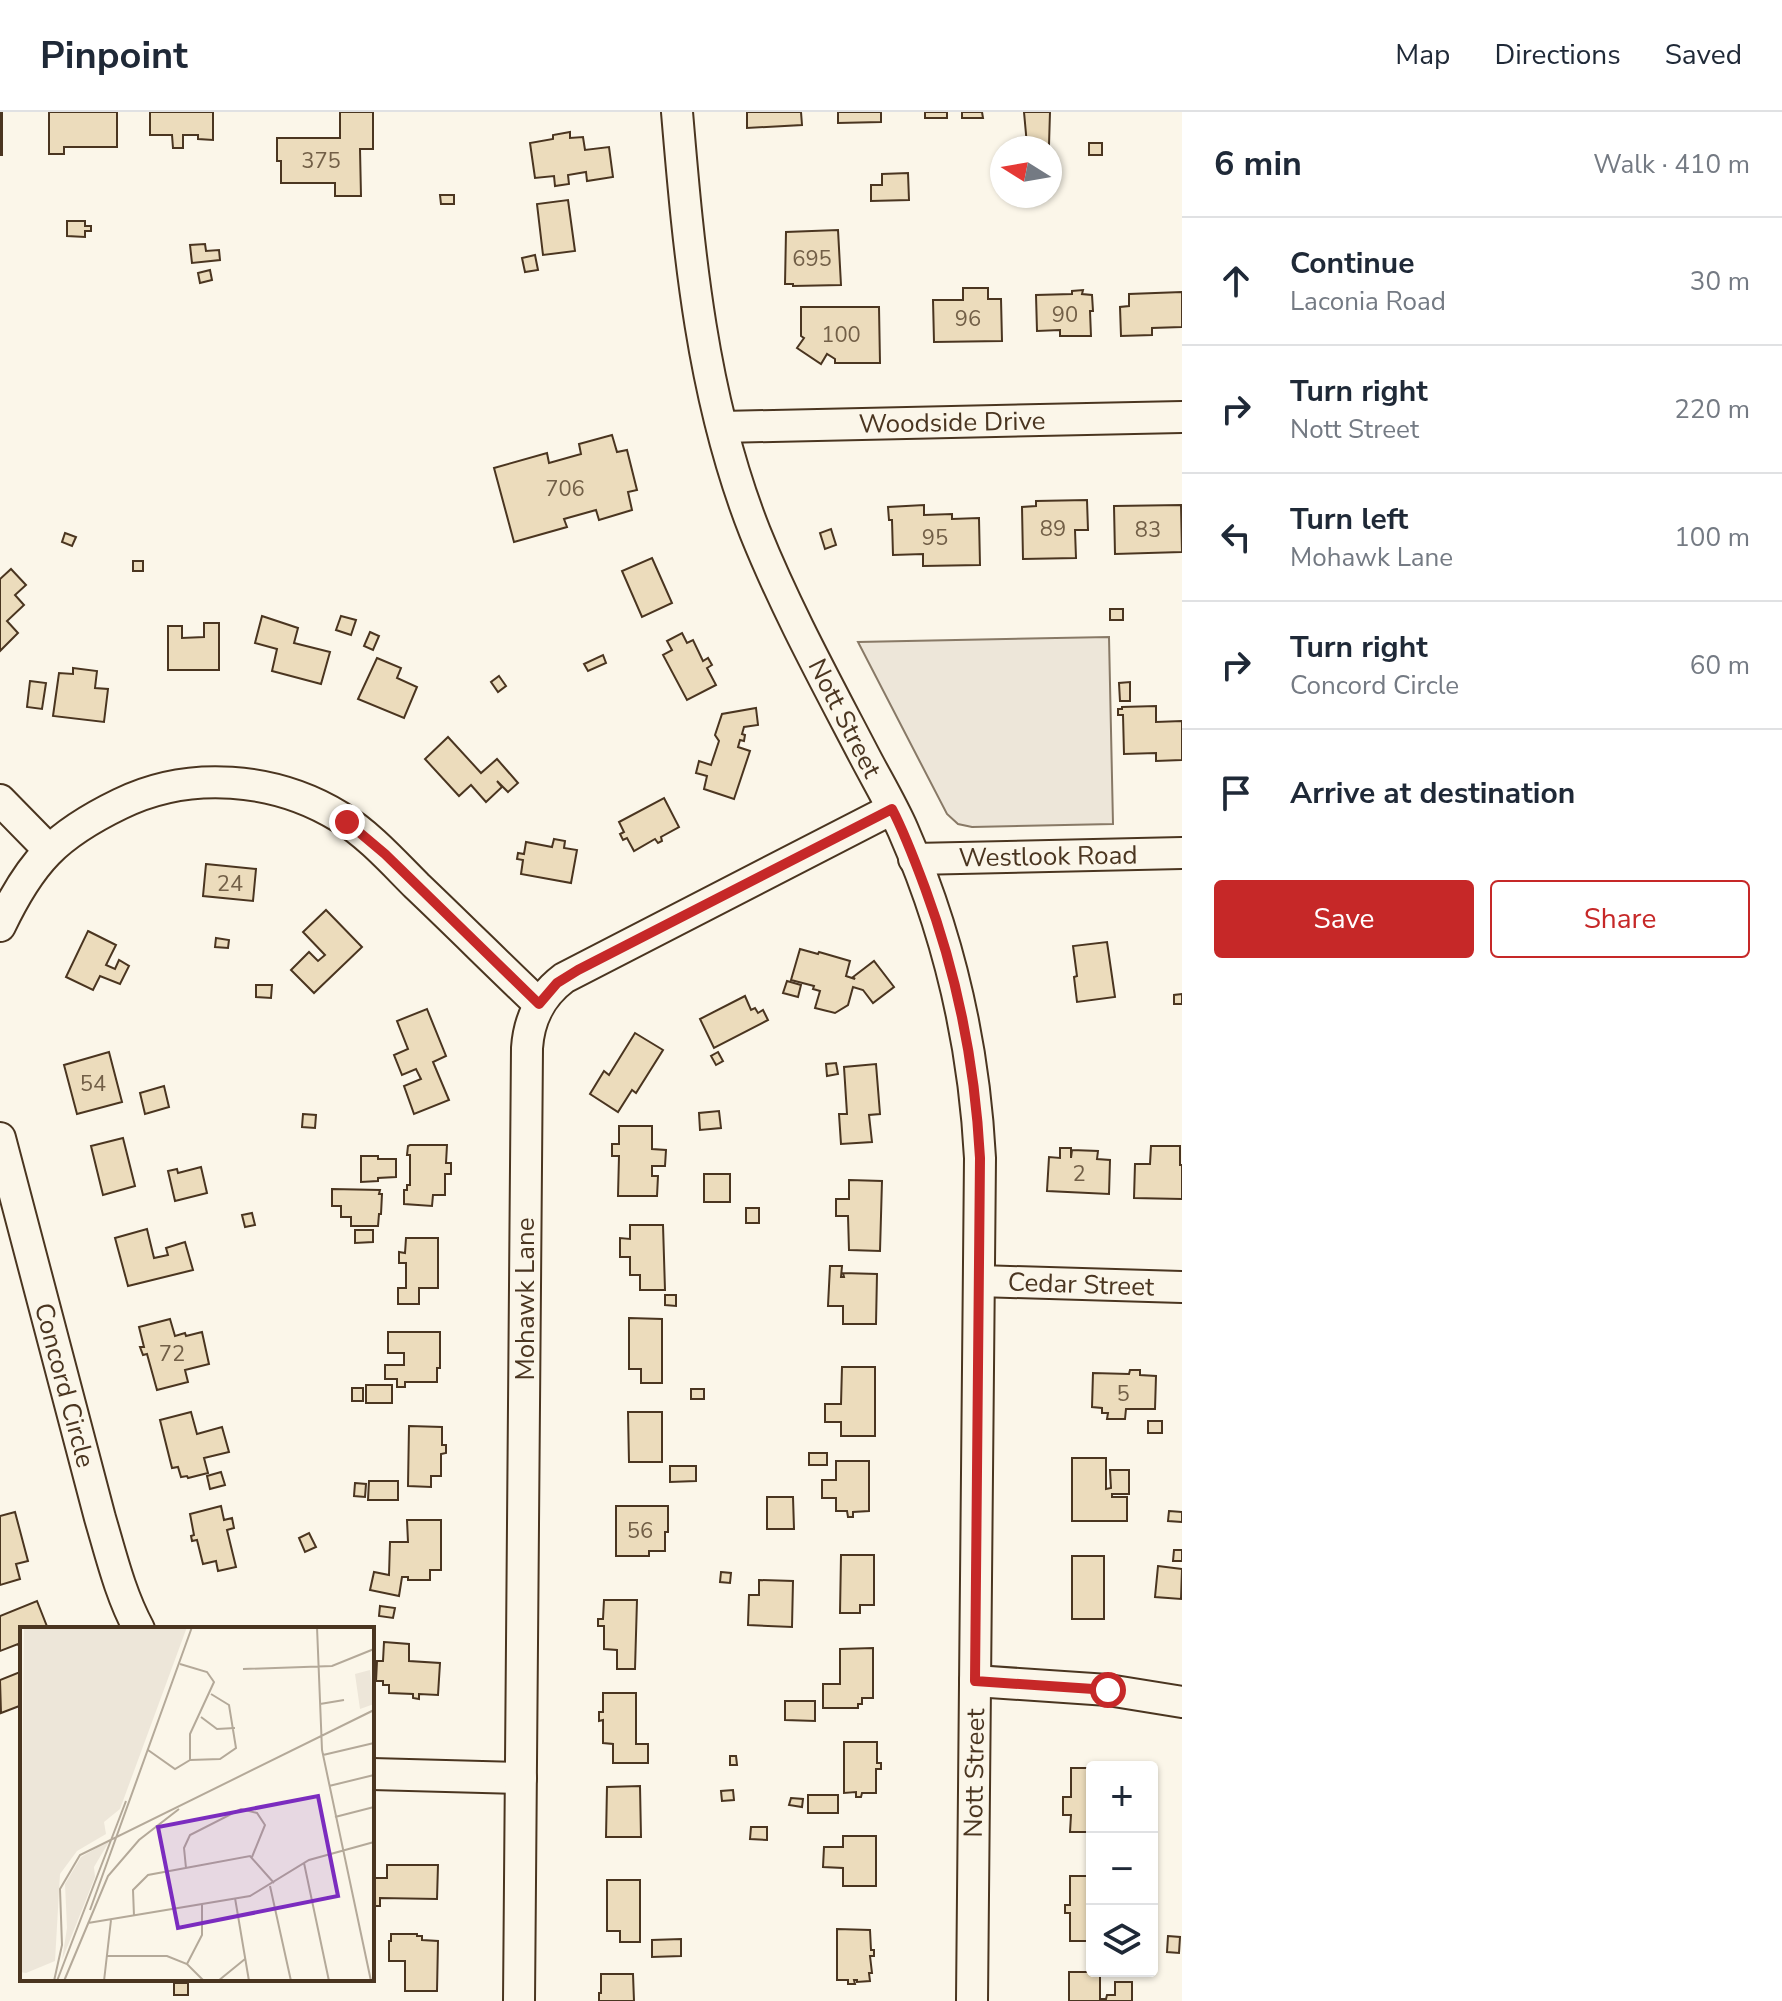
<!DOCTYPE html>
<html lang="en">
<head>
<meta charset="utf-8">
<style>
  :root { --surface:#fff; --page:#f6f6f7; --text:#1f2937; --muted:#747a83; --line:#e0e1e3; --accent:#c62828 }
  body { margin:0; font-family:"Nunito Sans",sans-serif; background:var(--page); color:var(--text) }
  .controls { position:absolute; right:24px; bottom:24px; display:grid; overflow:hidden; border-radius:8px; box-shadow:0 2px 6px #0004 }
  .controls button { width:72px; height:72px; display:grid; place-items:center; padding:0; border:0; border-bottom:2px solid var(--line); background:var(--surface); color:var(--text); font:40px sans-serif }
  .compass { position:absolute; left:990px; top:24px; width:72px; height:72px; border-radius:50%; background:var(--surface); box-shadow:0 2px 6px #0004; rotate:281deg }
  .stop { position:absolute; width:24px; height:24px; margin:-18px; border:6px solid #c62828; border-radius:50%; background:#fff }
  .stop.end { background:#c62828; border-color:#fff; box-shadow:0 2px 8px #0008 }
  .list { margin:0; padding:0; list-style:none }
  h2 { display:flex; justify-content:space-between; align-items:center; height:104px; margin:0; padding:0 32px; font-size:34px }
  h2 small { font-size:26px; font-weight:400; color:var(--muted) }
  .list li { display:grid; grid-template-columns:52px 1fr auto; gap:24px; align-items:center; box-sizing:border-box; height:128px; padding:0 32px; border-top:2px solid var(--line) }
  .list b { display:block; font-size:30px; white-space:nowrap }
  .list p { margin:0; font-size:26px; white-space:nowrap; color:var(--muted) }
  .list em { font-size:26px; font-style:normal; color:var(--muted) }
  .actions { display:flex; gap:16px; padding:24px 32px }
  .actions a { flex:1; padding:18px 0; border:2px solid var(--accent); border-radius:8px; text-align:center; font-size:28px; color:var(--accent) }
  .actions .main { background:var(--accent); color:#fff }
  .icon { flex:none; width:44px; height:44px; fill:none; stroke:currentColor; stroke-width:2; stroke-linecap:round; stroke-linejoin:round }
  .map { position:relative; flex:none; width:1182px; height:1889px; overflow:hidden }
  header { display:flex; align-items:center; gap:48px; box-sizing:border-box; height:112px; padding:0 40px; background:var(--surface); border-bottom:2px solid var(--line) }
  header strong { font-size:38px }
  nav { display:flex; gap:44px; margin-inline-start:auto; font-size:28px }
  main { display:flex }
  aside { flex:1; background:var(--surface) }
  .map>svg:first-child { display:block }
  .green { fill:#ede6d9; stroke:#887966; stroke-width:2 }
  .building { fill:#ecdcbc; stroke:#4a3520; stroke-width:2 }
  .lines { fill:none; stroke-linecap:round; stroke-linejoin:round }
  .minor-casing { stroke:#4a3520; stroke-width:34 }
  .minor { stroke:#fbf6e9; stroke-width:30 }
  .route { stroke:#c62828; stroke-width:10 }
  .labels { text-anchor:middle; stroke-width:6; stroke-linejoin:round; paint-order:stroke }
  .number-label { font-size:22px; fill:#725f47 }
  .street-label { font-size:26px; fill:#4a3520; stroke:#fbf6e9 }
  .inset-road { fill:none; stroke:#b4a999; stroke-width:2 }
  .view { fill:#7b2cbf; fill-opacity:0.15; stroke:#7b2cbf; stroke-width:4 }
  .inset-edge { fill:none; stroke:#4a3520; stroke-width:4 }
</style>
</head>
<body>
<header>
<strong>Pinpoint</strong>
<nav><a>Map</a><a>Directions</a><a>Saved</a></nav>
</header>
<main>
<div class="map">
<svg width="1182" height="1889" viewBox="0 0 1182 1889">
  <rect width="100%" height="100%" fill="#fbf6e9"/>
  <polygon class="green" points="1109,525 1113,712 972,715 958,712 947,702 858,530"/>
  <g class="building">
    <rect x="0" y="0" width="2" height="43"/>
    <polygon points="49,0 117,0 117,35 64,35 64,42 49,42"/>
    <polygon points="150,0 213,0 213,28 198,27 198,23 183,23 183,36 173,36 172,23 150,23"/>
    <polygon points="340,0 373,0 373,37 360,37 361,84 335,84 335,71 281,71 281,49 277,49 277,26 340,26"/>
    <polygon points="747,0 801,0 802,13 747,16"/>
    <polygon points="838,0 881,0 881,10 838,11"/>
    <rect x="925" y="0" width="22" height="6"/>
    <polygon points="962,0 982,0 983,6 962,6"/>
    <polygon points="1024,0 1050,0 1049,33 1027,33"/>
    <polygon points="570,20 570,26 583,25 585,38 609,35 613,65 587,69 586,60 568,63 569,72 555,74 554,64 535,66 530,31 553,27 553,23"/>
    <rect x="1089" y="31" width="13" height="12"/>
    <polygon points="908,61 909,88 871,89 871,73 882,73 882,62"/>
    <polygon points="440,83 454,83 454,92 441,92"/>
    <polygon points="568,88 575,139 543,143 537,92"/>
    <polygon points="67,109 85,109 85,114 91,114 91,119 85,119 85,125 67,124"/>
    <polygon points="838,118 841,173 793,174 793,172 785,172 786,120"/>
    <polygon points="205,132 206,139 219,138 220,148 192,151 190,133"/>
    <polygon points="535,143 538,158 525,160 522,146"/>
    <polygon points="210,158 212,168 200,171 198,161"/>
    <polygon points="963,176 988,176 988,187 1001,187 1002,229 934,230 933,188 963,188"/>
    <polygon points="1083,178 1082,182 1092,183 1093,199 1090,199 1091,224 1060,224 1060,218 1037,219 1036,183 1072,182 1072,179"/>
    <polygon points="1182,180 1182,215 1152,216 1152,223 1121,224 1120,195 1129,194 1129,182"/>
    <polygon points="801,195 879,195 880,251 835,251 835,247 827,242 821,252 797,236 804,226 801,224"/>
    <polygon points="612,323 617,340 627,338 637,378 628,380 632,398 599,408 596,398 564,407 567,415 514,430 494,356 547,341 549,351 581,342 579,332"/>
    <polygon points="1087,388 1088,418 1075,418 1076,446 1023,447 1022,395 1036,394 1036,389"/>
    <polygon points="924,393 924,403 952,402 952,407 979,406 980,453 923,454 923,442 893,443 892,408 889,408 888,395"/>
    <polygon points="1181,393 1182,440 1115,442 1114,394"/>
    <polygon points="831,417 836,433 825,437 820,421"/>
    <polygon points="65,421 76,425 72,434 62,430"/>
    <polygon points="652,446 672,491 642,505 622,459"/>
    <rect x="133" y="449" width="10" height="10"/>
    <polygon points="11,457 26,473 15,483 24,493 7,509 18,521 0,539 0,467"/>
    <rect x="1110" y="497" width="13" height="11"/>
    <polygon points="262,504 298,516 294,531 330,540 321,572 272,559 277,537 255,531"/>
    <polygon points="341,504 356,508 351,523 336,518"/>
    <polygon points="204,511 219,511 219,558 168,558 168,514 182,514 182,526 204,525"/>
    <polygon points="370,520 379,524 373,538 364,534"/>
    <polygon points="682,521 687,531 693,528 703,549 708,546 712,553 707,556 716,573 687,588 663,543 672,538 667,529"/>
    <polygon points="603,543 606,551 588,559 584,552"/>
    <polygon points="377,546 401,556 397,566 417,575 404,606 358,587"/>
    <polygon points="73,556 97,559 95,576 108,577 104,610 53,604 59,561 73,562"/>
    <polygon points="499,564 506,574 498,580 491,570"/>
    <polygon points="30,569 46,571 42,597 27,595"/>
    <polygon points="1130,570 1130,589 1120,589 1119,571"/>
    <polygon points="1156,594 1156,610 1182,609 1182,648 1156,649 1156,641 1124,642 1123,603 1118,603 1118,597 1122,597 1122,595"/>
    <polygon points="756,596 758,613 744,615 742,622 745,623 744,629 740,628 738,635 750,639 734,687 704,677 707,664 696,661 699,649 711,653 719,629 715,623 722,602"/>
    <polygon points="448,625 481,661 497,647 518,671 508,680 497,669 502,675 486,690 471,673 459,684 425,647"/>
    <polygon points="664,686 679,715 661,725 662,729 658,731 655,727 634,739 627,726 623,728 620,722 624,720 619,710"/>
    <polygon points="554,727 565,729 564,736 577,738 571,771 521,762 523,748 517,747 518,741 524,742 526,730 552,735"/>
    <polygon points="206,752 256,757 253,789 203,784"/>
    <polygon points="326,798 362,835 314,881 291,858 309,840 318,849 325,843 303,820"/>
    <polygon points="88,819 116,833 106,853 115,857 119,848 129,854 120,872 100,864 93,878 66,865"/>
    <polygon points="216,826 229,828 228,836 215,835"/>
    <polygon points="1107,830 1115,885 1077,890 1074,865 1077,864 1073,834"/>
    <polygon points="800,837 818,842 819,840 850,849 846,864 855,867 853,865 874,849 894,875 873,891 863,878 853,875 848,893 835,901 815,896 820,879 813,877 814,874 791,868"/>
    <polygon points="787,869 801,873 798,885 783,881"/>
    <polygon points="256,873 272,873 271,886 256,885"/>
    <polygon points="1182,882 1182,892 1174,892 1174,883"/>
    <polygon points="745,884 751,898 755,896 758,901 763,898 768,908 714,936 700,907"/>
    <polygon points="427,897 446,944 433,950 449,988 414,1002 404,974 421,967 416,957 402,963 394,943 408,937 397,909"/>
    <polygon points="635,921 663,938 636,981 632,978 618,1000 590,982 604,959 609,963"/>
    <polygon points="109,940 122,990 77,1002 64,953"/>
    <polygon points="718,940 723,949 716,953 711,944"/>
    <polygon points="836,951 838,962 827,964 826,952"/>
    <polygon points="876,952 880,1002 869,1003 872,1030 841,1032 839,1002 847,1002 844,955"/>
    <polygon points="164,974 169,995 145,1002 140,981"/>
    <polygon points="719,999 721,1016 700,1018 699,1001"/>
    <polygon points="303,1002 316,1003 315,1016 302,1015"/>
    <polygon points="619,1014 652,1014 652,1037 666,1038 665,1054 652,1054 652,1064 658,1064 657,1084 618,1084 619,1044 612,1044 612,1032 619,1032"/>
    <polygon points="123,1026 135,1074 103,1083 91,1034"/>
    <polygon points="410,1033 447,1033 446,1051 451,1051 451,1062 445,1062 445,1083 433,1083 432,1094 404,1092 404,1078 407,1078 407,1073 410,1073 410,1043 407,1043 408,1034"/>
    <polygon points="1151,1034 1180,1034 1180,1053 1182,1053 1182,1087 1134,1086 1135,1052 1150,1052"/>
    <polygon points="1060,1036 1071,1036 1071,1046 1072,1038 1098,1039 1097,1047 1110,1048 1109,1082 1047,1079 1049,1045 1060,1046"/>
    <polygon points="361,1044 378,1044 378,1047 396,1047 396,1065 378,1066 378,1069 361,1070"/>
    <polygon points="201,1055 207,1081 175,1089 168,1059 177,1057 178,1061"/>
    <rect x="704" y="1062" width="26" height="28"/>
    <polygon points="849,1068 882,1069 880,1139 849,1138 848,1104 836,1104 836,1087 849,1087"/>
    <polygon points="332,1077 380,1078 379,1082 382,1082 381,1102 379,1102 378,1114 351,1114 351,1105 341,1105 341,1094 332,1094"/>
    <rect x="746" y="1096" width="13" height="15"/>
    <polygon points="252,1101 255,1113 245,1115 242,1103"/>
    <polygon points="630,1113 663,1113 665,1178 640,1178 640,1163 630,1163 630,1145 620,1145 620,1126 630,1127"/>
    <polygon points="147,1117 154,1146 168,1143 166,1136 185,1130 193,1158 128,1174 115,1126"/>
    <polygon points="355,1118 373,1118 373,1130 355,1131"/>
    <polygon points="406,1126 438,1126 438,1176 419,1176 419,1192 398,1192 398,1176 406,1176 406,1151 399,1151 399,1140 405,1141"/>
    <polygon points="830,1154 842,1154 841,1165 844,1165 843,1161 877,1162 876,1212 843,1212 843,1194 828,1194"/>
    <polygon points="665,1183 676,1183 676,1194 665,1193"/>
    <polygon points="629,1206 662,1207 662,1271 641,1271 641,1257 629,1257"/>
    <polygon points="170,1207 175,1224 185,1221 186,1224 202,1220 209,1252 185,1258 188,1270 157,1278 147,1242 143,1243 140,1235 144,1235 139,1215"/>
    <polygon points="388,1220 440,1220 440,1256 437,1256 437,1270 405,1270 405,1275 397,1275 397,1267 385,1267 385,1253 404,1253 404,1241 388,1241"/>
    <polygon points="842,1255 875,1255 875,1324 841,1324 841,1310 825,1310 825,1292 841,1292"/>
    <polygon points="1130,1258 1140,1258 1140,1263 1156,1264 1155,1297 1126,1297 1125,1307 1107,1307 1108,1301 1102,1301 1102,1296 1092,1295 1093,1261 1129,1262"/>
    <rect x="366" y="1273" width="26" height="18"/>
    <rect x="352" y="1276" width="11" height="13"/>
    <rect x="691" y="1277" width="13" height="10"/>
    <polygon points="191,1300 197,1322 222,1315 229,1340 204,1346 208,1361 188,1366 187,1364 181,1365 178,1355 172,1356 160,1308"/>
    <polygon points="628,1300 662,1300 662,1350 629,1350"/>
    <rect x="1148" y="1309" width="14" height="12"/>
    <polygon points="409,1314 442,1315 442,1333 446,1333 446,1341 441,1342 441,1364 431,1364 431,1375 408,1374"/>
    <rect x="809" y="1341" width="18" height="12"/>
    <polygon points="1072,1346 1106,1346 1106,1377 1111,1376 1110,1358 1129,1358 1129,1382 1112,1382 1112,1385 1127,1385 1127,1409 1072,1409"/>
    <polygon points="836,1349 869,1349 869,1399 853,1400 853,1405 848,1405 847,1399 836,1399 836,1386 822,1386 822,1368 836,1368"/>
    <polygon points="670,1354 696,1354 696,1369 670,1370"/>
    <polygon points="221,1360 225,1373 210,1377 207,1364"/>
    <polygon points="369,1369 398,1369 398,1388 368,1388"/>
    <polygon points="355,1371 366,1372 365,1385 354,1384"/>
    <polygon points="767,1385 793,1385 794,1417 767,1417"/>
    <polygon points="221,1394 224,1408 232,1406 234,1416 227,1418 236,1455 218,1459 216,1449 203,1452 197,1428 192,1429 191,1424 194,1423 190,1402"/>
    <polygon points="616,1394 668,1394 668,1420 665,1420 665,1439 649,1439 649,1444 616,1444"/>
    <polygon points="1169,1399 1182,1400 1182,1410 1168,1409"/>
    <polygon points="15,1400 28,1449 16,1452 20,1467 0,1473 0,1404"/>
    <polygon points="407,1408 441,1408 441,1458 430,1458 430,1468 408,1468 408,1465 402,1465 399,1484 370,1478 374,1460 389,1463 390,1430 408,1430"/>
    <polygon points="309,1421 316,1435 305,1440 299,1426"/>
    <polygon points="1174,1438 1182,1438 1182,1449 1173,1449"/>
    <polygon points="841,1443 874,1443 874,1493 860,1493 860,1501 840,1501"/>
    <rect x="1072" y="1444" width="32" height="63"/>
    <polygon points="1158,1454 1182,1457 1181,1487 1155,1485"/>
    <polygon points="721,1460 731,1461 730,1471 720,1470"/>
    <polygon points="759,1468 793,1469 792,1515 748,1513 749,1483 759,1483"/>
    <polygon points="604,1488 637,1488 635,1557 617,1557 617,1538 604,1537 604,1514 598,1514 598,1507 603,1507"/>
    <polygon points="37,1489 48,1517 22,1517 22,1541 18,1532 0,1539 0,1504"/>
    <polygon points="380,1494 395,1496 393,1506 379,1504"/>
    <polygon points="384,1530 409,1532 409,1549 440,1551 438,1583 419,1582 419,1587 413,1586 413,1582 389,1581 389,1573 383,1573 383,1569 376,1569 377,1549 383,1549"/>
    <polygon points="873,1536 873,1586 862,1586 862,1592 858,1592 858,1596 823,1596 823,1572 840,1572 840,1537"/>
    <polygon points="20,1560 22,1565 22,1593 1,1601 0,1568"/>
    <polygon points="603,1581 636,1581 636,1632 648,1632 648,1651 613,1651 613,1632 603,1631 603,1608 599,1609 599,1600 603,1600"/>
    <polygon points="785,1589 815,1589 815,1609 785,1608"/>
    <polygon points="844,1630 877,1630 877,1651 881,1651 881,1657 876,1657 876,1681 862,1681 861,1685 856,1685 856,1680 844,1681"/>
    <polygon points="730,1644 736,1644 737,1653 730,1653"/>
    <polygon points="1071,1656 1092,1656 1092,1720 1070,1720 1071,1703 1063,1703 1063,1685 1071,1685"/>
    <polygon points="640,1674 641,1725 606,1725 607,1675"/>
    <polygon points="733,1678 734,1688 722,1689 721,1679"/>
    <rect x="808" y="1683" width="30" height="18"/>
    <polygon points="791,1686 803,1687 802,1695 789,1693"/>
    <polygon points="751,1715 767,1715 767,1728 750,1727"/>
    <polygon points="843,1724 876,1724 876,1774 843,1774 843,1756 823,1755 824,1735 843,1735"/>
    <polygon points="387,1753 438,1753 437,1787 380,1786 380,1794 372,1794 372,1766 387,1766"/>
    <polygon points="1070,1764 1092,1764 1092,1829 1070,1829 1070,1801 1065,1801 1065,1793 1070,1793"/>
    <polygon points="607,1768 640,1768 640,1830 620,1830 620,1819 607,1819"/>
    <polygon points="837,1817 870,1818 871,1838 874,1838 874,1844 870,1844 872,1861 869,1861 870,1869 857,1870 857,1868 854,1868 855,1872 848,1872 848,1868 837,1868"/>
    <polygon points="391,1822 417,1822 417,1824 422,1824 422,1828 438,1829 437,1879 405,1879 405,1849 389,1849 389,1829 391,1829"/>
    <polygon points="1168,1824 1180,1825 1179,1841 1167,1840"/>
    <polygon points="681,1827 681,1844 652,1845 652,1828"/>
    <polygon points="1069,1860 1100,1860 1100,1887 1106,1887 1107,1883 1115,1883 1115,1870 1132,1870 1132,1889 1069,1889"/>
    <polygon points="601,1862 633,1862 634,1889 599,1889 599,1881 601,1881"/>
    <rect x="174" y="1871" width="14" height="12"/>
  </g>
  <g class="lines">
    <defs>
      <g id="minor">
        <path d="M677,0C689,143 702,286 755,420C786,497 826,570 864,643C877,668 892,693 903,718C949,823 974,932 980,1046L972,1889"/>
        <polyline points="722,315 1182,305"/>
        <polyline points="0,688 49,738"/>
        <polyline points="914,747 1182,741"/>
        <path d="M0,814C31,749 56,723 120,692C189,658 275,665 340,705C369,723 393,750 417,774C458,813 498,853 539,892"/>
        <path d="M0,1026L100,1406C111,1443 120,1482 139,1517"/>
        <polyline points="979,1169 1182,1175"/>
        <polyline points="975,1569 1108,1578 1182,1590"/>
        <polyline points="372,1662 521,1666"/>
        <path d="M519,1889L527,936C529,907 540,884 564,866L892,697"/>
      </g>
    </defs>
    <use href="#minor" class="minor-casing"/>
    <use href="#minor" class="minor"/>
  </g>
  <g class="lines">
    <path class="route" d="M347,710L385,742L539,892L557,871L578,858L892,697C905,722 915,749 925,776C958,865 975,951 980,1046L975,1569L1108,1578"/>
  </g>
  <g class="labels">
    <g class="number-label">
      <text x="321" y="56">375</text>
      <text x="812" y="154">695</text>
      <text x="1065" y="210">90</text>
      <text x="968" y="214">96</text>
      <text x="841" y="230">100</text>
      <text x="565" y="384">706</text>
      <text x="1053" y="424">89</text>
      <text x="1148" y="425">83</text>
      <text x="935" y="433">95</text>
      <text x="230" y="779">24</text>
      <text x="93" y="979">54</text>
      <text x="1079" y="1069">2</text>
      <text x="172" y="1249">72</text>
      <text x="1123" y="1289">5</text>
      <text x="640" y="1426">56</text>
    </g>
    <g class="street-label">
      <text transform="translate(952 310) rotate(-1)" y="9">Woodside Drive</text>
      <text transform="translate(845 606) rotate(63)" y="9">Nott Street</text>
      <text transform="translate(1048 744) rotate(-1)" y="9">Westlook Road</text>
      <text transform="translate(1081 1172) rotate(2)" y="9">Cedar Street</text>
      <text transform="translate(525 1187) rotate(-90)" y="9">Mohawk Lane</text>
      <text transform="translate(65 1273) rotate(75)" y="9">Concord Circle</text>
      <text transform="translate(974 1661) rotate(-89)" y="9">Nott Street</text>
    </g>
  </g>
  <g transform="translate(20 1515)">
    <rect width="354" height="354" fill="#fbf6e9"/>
    <path d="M4,0H167L100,182L84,195L86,207L57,224L40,247L35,334L6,346L0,345ZM350,43L354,77L340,82L335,47ZM90,213L74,240L75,250L42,333L47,301L45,257L61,230Z" fill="#ede6d9"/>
    <path class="inset-road" d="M297,0L302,123L351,354M223,42L312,39L354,22M300,77L324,73M181,90L197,102L215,101M128,123L155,142L170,133V107L194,55L187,45L160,37M303,128L354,116M170,133L200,132L216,121L209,78L191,67M309,159L354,148M315,190L354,180M284,236L309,354M166,241L164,221L170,208L221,182L237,186L245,198L232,230M250,259L271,354M215,271L229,354M70,283L172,0M114,289L113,263L128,248L230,229L254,256M68,296L230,269L289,233L354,215M87,329H147L167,337L184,354M167,337L182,308V278M34,354L42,318L40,262L60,228L354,83M37,354L106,174M44,354L88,249L119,213L159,182M84,354L91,293M198,354L225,332"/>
    <path class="view" d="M298,169L318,269L158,301L138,200Z"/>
    <rect width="354" height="354" class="inset-edge"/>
  </g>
</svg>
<div class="controls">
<button>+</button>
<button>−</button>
<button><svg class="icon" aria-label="layers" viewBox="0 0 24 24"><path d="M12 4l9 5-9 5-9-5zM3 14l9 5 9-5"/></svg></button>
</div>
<svg class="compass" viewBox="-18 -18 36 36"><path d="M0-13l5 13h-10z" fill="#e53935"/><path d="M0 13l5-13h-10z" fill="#747a83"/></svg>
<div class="stop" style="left:1108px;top:1578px"></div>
<div class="stop end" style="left:347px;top:710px"></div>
</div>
<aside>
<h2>6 min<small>Walk · 410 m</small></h2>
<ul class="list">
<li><svg class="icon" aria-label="ahead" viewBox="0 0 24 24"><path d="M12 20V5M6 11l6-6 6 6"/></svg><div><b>Continue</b><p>Laconia Road</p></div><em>30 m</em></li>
<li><svg class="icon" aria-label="right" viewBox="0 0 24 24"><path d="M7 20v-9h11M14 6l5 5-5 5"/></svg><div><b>Turn right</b><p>Nott Street</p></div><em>220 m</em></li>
<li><svg class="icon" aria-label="left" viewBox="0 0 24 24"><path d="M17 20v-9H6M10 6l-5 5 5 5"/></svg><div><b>Turn left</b><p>Mohawk Lane</p></div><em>100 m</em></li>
<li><svg class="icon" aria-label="right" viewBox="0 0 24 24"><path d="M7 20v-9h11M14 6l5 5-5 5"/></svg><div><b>Turn right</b><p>Concord Circle</p></div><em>60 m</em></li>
<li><svg class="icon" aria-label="arrive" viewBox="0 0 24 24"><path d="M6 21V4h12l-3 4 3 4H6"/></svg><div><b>Arrive at destination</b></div></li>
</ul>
<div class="actions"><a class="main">Save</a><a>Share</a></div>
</aside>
</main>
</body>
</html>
